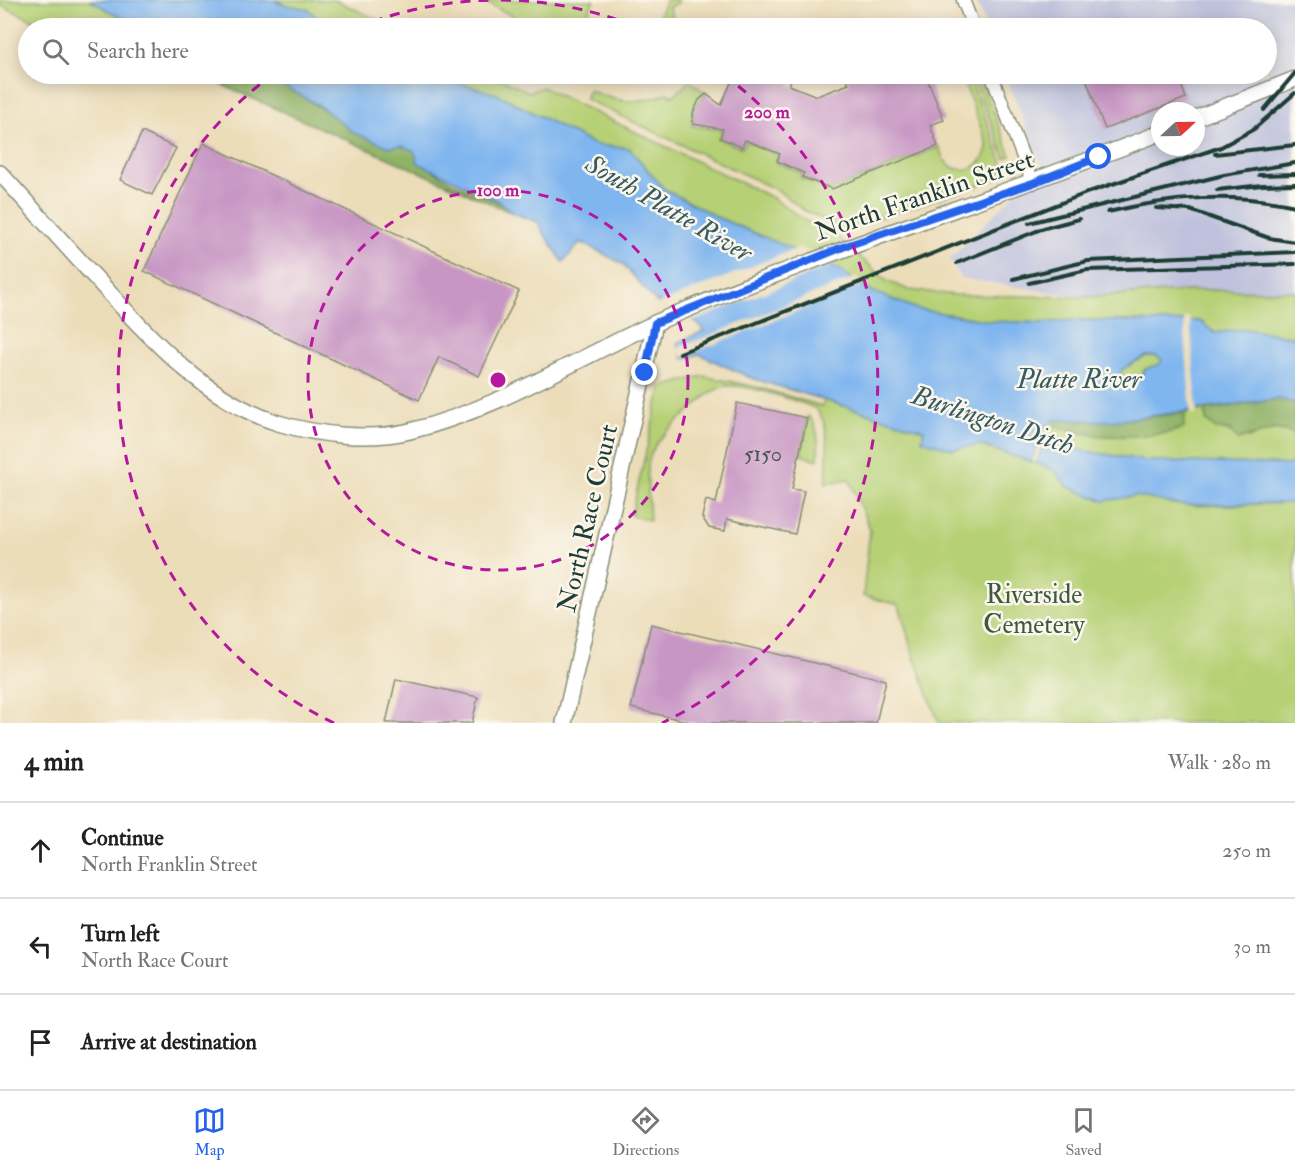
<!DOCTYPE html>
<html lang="en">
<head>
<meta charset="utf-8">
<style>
  :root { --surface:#fff; --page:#f2f2f2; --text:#202124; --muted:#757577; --line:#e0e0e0; --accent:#2563eb }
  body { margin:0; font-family:"IM FELL Double Pica",serif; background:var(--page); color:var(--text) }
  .compass { position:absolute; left:1151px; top:102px; width:54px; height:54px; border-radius:50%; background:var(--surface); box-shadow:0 3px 15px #0003; rotate:68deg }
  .stop { position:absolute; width:18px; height:18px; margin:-14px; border:4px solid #2563eb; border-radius:50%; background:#fff }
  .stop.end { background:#2563eb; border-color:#fff; box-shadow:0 2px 6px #0008 }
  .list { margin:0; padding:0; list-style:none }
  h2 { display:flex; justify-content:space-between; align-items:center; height:78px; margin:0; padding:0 24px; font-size:26px }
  h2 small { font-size:20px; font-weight:400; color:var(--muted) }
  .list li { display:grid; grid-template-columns:39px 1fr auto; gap:18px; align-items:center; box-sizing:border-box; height:96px; padding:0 24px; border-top:2px solid var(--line) }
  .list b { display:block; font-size:22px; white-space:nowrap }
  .list p { margin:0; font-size:20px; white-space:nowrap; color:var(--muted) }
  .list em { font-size:20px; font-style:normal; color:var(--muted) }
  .icon { flex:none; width:33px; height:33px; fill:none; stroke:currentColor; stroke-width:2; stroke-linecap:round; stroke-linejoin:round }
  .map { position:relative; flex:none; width:1295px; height:723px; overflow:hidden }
  .search { position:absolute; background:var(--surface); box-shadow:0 3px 15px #0003; left:18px; right:18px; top:18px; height:66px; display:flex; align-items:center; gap:15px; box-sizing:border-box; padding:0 21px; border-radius:33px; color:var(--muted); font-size:22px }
  .sheet { height:366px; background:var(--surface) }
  nav { display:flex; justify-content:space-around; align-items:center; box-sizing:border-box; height:84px; border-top:2px solid var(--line); background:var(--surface); font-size:16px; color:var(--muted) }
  nav a { display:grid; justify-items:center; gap:3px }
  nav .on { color:var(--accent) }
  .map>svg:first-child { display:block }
  .industrial { fill:#c0c2dd; fill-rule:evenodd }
  .green { fill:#b6d075; stroke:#6a8654; stroke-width:1.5 }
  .forest { fill:#90b266; stroke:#58784d; stroke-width:1.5 }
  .water { fill:#80b6ef; stroke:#507a92; stroke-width:1.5; fill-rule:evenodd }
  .pier { fill:#ecddb9 }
  .building { fill:#c796c4 }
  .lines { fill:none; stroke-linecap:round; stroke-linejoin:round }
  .minor-casing { stroke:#868d76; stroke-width:15 }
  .tertiary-casing { stroke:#868d76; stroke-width:18 }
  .minor { stroke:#fff; stroke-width:12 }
  .tertiary { stroke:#fff; stroke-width:15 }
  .rail { stroke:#1f3d34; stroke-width:4 }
  .route { stroke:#2563eb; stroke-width:8 }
  .ring { fill:none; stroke:#b5179e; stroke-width:3; stroke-dasharray:10 8 }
  .labels { text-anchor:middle; stroke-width:5; stroke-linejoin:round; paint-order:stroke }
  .number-label { font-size:22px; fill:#495358 }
  .street-label { font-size:26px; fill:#1f3d34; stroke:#fbf7ec }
  .park-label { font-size:26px; fill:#3d5a41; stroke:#fbf7ec }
  .water-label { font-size:27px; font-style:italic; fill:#375b63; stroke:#fbf7ec }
  .centre { fill:#b5179e; stroke:#fbf7ec; stroke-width:3 }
  .ring-label { font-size:18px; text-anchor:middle; font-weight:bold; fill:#b5179e; stroke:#fbf7ec; stroke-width:5; stroke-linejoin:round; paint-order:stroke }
</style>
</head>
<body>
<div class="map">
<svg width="1295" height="723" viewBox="0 0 1295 723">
  <rect width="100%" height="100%" fill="#fbf7ec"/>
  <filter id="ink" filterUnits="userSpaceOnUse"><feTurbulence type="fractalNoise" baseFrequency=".0167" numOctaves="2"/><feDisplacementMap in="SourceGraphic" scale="12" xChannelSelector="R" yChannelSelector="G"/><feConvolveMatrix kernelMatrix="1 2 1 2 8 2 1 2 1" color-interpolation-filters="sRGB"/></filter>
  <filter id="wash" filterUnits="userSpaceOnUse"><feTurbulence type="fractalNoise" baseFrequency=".008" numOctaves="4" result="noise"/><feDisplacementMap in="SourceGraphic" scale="24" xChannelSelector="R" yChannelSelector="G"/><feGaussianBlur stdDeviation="1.35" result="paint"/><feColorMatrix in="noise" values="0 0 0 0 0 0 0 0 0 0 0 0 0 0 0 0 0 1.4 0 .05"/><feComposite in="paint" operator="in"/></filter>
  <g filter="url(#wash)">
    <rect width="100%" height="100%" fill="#ecddb9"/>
    <path class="industrial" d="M976,0H1295V291L1207,290L1082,297L960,278L950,259L1042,166L1005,74H1266V28H987ZM1160,111H1196V147H1160Z"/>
    <g class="green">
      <polygon points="0,0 90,0 129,22 135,28 50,28 0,5"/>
      <polygon points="275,0 335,0 395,28 328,28 318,18"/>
      <polygon points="481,0 594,0 581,28 523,28 515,17"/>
      <polygon points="666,0 677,0 678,3 669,7 677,28 653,28"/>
      <polygon points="440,74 490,74 529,92 542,87 773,198 806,221 830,230 887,281 909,290 956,295 1082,297 1207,290 1295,291 1295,337 1245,329 1215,333 1200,321 1164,322 1072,320 1043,323 989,321 917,309 866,289 839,269 719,218 664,189 629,148 595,145 499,95 456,82"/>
      <path d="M961,74H968L1003,163L1005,168L1001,174L991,181L840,231L832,223L805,211L777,190L585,99L589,90C618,103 636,105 667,93L673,96L690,81L706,93L693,108L692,126L722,130L719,139L742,148L746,141L778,155L776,162L802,173L801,178L831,190L939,147C941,151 942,158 945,161C961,179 987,166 987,144Z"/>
      <polygon points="972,74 978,74 1011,156 1005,158"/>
      <polygon points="1146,356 1156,356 1163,360 1160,364 1145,369 1140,379 1127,380 1121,375 1120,370"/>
      <path d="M703,376L757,387L822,406L824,400L924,430L922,440L952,449L980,445L1031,462L1054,470L1068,487L1104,500L1137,496L1195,506L1295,503V723H939L914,657L899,605L863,596L870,529L849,479L826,483C827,461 832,424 815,408C797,401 744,383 726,386C713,388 701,401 692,409C640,453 646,455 650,520L631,516L661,387Z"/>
      <path d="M1205,410L1206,421C1218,431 1234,432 1248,438L1275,429L1295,433V465L1147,461L1066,448L1060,443L1037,433L1054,420L1056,427L1104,436L1184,427L1185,413Z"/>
      <path d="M808,416C820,426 818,446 818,460L801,455Z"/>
    </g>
    <g class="forest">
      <path d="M197,74H261L270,77L375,141C388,147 404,144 415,151C422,156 427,166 434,171C458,190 489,192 513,213Z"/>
      <polygon points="1280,399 1295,403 1295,433 1274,429 1238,440 1230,430 1216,429 1206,420 1205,410"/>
      <path d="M1185,413L1184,427C1168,437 1107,438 1088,434C1077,432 1067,429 1056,427L1054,420L1113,421Z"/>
    </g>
    <g class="water">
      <polygon points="90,0 275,0 277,3 308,9 328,28 135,28 129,22"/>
      <path d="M261,74H440L456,82L499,95L595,145L629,148L664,189L719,218L839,269L866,289L917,309L989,321L1043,323L1072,320L1164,322L1200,321L1215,333L1245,329L1295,337V403L1279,399L1113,421L1055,420L1037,433L1028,429L1027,433L1041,439L1031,462L980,445L952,449L922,440L924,430L751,378L699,354L683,359L677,343L704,331L698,324L655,301L623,264L581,242L563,262L539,226L540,223L513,213L499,201L418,163L414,151L402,146L389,147L354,133L320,106ZM1146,356H1156L1162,360L1160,364L1145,369L1140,379L1127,380L1121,375V370Z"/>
      <polygon points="1047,437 1066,448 1147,461 1295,465 1295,503 1179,505 1136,496 1104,501 1068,487 1054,470 1036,463"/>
    </g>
    <g class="pier">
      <polygon points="800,247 836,264 689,323 658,304"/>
      <polygon points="856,277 865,284 682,357 678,348"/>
      <polygon points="1184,318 1190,318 1197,414 1191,415"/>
    </g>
    <g id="blocks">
      <g class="building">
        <polygon points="735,74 794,74 789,85 817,96 849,84 844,74 925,74 944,120 930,125 938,146 832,189 802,177 804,173 777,161 780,154 745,140 742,147 720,138 723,129 693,124 693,113 699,100 706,94 721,105"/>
        <polygon points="1084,74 1177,74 1186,98 1105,129"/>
        <polygon points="142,132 176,148 152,195 120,180"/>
        <polygon points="203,143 519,291 479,376 439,357 419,400 144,271"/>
        <polygon points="737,403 807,418 792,489 804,491 795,534 727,519 725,531 709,528 702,517 706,500 716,503"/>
        <polygon points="651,624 886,680 876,723 694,723 631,708"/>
        <polygon points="396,679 478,697 472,723 386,723"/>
      </g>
    </g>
  </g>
  <g filter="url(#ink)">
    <use href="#blocks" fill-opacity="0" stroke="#868d76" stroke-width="1.5"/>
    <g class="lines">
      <defs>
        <g id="minor">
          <polyline points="963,0 974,28"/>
          <polyline points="991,74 1033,183"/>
        </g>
        <g id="tertiary">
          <polyline points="1196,118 1295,79"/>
          <path d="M0,173C31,207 62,242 94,276C145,332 202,399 278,423C318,435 369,441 410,431C504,408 587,351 676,314C836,248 1000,196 1160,133"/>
          <polyline points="564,723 655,323"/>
        </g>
      </defs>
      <use href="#minor" class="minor-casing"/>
      <use href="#tertiary" class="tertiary-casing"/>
      <use href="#minor" class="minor"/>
      <use href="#tertiary" class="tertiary"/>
      <g class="rail">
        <polyline points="1264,110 1295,73"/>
        <polyline points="1215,154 1295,145"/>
        <polyline points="1259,175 1295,174"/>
        <polyline points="1217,190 1262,185 1295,184"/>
        <polyline points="1156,208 1190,210 1269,238 1295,242"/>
        <path d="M1108,212C1171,197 1232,192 1295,206"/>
        <polyline points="1029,223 1224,175 1295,163"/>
        <polyline points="1041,229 1079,219"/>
        <polyline points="957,263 1049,226"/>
        <polyline points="1013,279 1088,261 1295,252"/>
        <polyline points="1029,283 1087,270 1295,264"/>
        <polyline points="680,353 1089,192 1221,147 1254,129 1295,93"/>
      </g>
    </g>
  </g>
  <g class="lines" filter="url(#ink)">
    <polyline class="route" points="645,373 655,323 843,247 1033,183 1099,157"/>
  </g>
  <g class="ring">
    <circle cx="498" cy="380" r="190"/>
    <path d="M334 723A380 380 0 0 1 272 75M356 28A380 380 0 0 1 495 0M501 0A380 380 0 0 1 640 28M724 75A380 380 0 0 1 662 723"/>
  </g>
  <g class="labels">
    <g class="number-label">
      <text x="763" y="461">5150</text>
    </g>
    <g class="street-label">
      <text transform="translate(924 195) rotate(-19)" y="9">North Franklin Street</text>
      <text transform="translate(587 518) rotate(-77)" y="9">North Race Court</text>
    </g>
    <g class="park-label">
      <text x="1034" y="603">Riverside<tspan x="1034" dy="30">Cemetery</tspan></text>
    </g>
    <g class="water-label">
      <text transform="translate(669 208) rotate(30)" y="9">South Platte River</text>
      <text x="1079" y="388">Platte River</text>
      <text transform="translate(993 420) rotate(18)" y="9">Burlington Ditch</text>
    </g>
  </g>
  <circle cx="498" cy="380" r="9" class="centre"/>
  <g class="ring-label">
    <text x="767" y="118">200 m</text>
    <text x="498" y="196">100 m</text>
  </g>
</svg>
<svg class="compass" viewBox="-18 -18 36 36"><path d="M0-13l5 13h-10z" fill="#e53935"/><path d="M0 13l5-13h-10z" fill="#757577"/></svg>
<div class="stop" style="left:1099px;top:157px"></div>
<div class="stop end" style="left:645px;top:373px"></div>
<div class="search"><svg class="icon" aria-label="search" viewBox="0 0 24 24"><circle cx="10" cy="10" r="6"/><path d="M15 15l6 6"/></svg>Search here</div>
</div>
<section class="sheet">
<h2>4 min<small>Walk · 280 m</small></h2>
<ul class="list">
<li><svg class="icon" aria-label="ahead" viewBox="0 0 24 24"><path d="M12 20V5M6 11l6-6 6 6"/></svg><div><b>Continue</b><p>North Franklin Street</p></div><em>250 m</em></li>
<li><svg class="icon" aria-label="left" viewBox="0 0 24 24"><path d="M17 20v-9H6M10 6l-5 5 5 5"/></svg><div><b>Turn left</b><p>North Race Court</p></div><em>30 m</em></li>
<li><svg class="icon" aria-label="arrive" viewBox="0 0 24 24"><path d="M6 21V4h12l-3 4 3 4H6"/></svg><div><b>Arrive at destination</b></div></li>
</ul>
</section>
<nav>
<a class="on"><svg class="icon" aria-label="map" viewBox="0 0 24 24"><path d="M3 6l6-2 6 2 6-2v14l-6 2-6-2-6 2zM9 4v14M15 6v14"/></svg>Map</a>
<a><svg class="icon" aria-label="directions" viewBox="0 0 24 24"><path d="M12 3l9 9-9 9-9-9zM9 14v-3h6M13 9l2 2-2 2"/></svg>Directions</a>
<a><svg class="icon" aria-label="saved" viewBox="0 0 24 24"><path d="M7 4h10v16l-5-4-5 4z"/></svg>Saved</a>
</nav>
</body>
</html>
